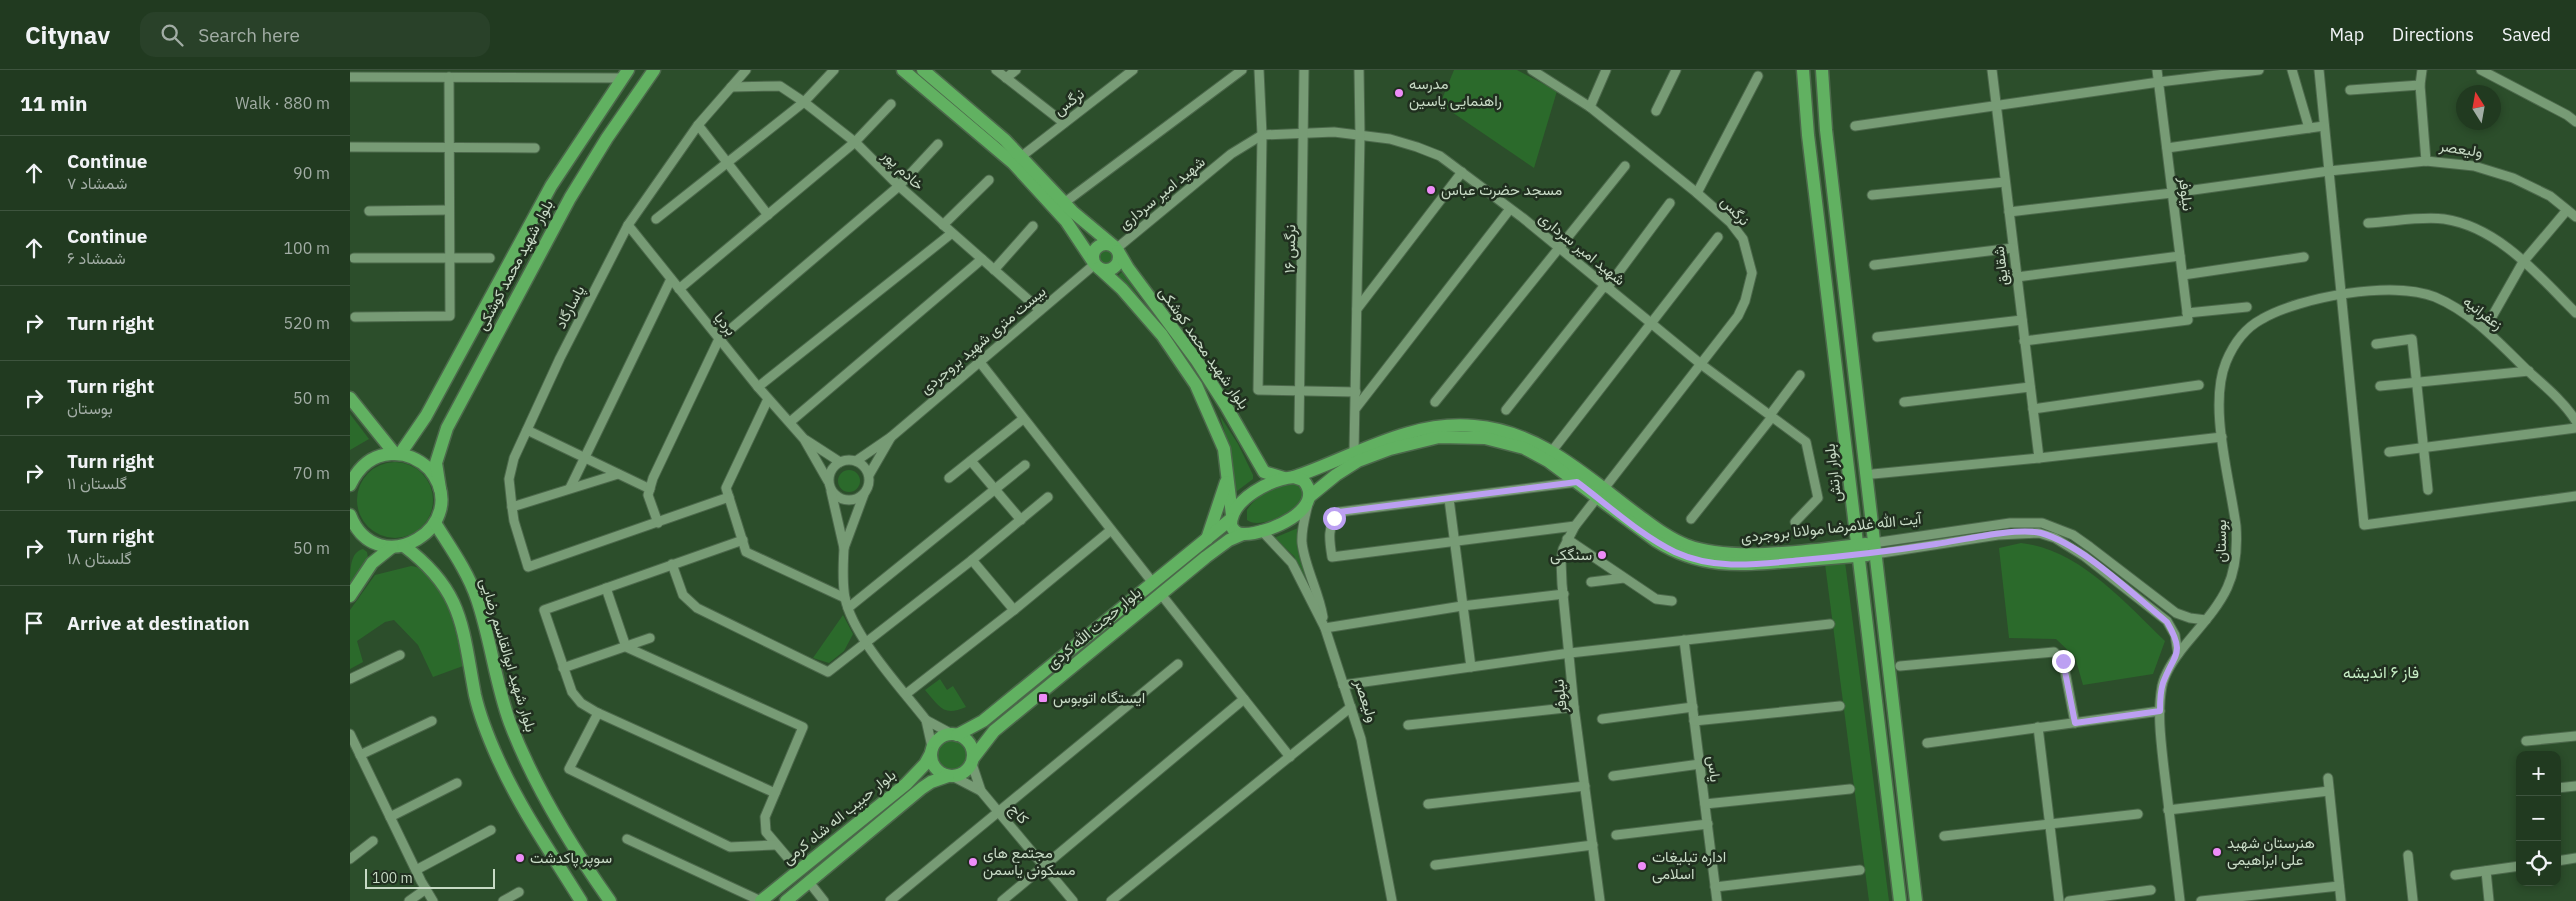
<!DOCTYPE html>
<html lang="en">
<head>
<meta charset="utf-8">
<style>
  :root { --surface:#213a20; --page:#294129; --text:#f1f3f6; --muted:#a2ada5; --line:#3e543e }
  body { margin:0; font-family:"IBM Plex Sans",Vazirmatn,sans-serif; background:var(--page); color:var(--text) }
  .controls { position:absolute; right:15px; bottom:15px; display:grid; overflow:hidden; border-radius:10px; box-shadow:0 2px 8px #0003 }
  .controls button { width:45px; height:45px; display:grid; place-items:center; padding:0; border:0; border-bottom:1px solid var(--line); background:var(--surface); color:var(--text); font:25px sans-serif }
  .compass { position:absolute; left:2106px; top:15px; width:45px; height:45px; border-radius:50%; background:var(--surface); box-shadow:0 2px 8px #0003; rotate:349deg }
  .scale { position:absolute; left:15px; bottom:12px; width:130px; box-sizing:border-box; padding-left:5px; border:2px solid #c7dac5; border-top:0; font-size:14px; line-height:18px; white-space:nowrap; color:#c7dac5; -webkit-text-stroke:4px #202f1f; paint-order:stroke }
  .stop { position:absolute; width:15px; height:15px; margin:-11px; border:4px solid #bca0f2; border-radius:50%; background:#fff }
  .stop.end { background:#bca0f2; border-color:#fff; box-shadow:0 1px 5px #0008 }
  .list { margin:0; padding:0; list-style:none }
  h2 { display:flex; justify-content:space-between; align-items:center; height:65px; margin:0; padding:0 20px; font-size:21px }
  h2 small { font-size:16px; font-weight:400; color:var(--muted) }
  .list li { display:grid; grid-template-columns:32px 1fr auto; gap:15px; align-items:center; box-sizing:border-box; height:75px; padding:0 20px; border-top:1px solid var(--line) }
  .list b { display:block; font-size:19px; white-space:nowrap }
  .list p { margin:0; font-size:16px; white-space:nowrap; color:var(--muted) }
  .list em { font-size:16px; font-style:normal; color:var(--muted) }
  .icon { flex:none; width:28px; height:28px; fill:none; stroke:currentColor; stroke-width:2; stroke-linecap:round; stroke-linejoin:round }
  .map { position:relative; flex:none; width:2226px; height:831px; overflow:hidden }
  header { display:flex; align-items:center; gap:30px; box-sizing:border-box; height:70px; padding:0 25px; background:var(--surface); border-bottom:1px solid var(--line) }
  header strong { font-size:24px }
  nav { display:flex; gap:28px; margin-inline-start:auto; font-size:18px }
  .search { width:350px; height:45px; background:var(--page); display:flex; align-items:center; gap:12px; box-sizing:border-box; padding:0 18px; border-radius:15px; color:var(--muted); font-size:19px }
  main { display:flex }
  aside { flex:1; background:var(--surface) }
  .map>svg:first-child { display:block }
  .green { fill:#2b6a2b }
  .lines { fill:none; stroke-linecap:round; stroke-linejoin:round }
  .minor-casing { stroke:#4c684b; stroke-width:11 }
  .major-casing { stroke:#4c684b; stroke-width:15 }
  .minor { stroke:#779b75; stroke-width:9 }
  .major { stroke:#61b161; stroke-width:12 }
  .route { stroke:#bca0f2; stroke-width:6 }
  .poi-dot { fill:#ee8cf8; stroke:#202f1f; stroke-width:2 }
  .labels { text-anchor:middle; stroke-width:5; stroke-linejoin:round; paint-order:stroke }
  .poi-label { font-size:15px; fill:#c7dac5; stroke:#202f1f; text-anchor:start }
  .street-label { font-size:15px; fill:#c7dac5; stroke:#202f1f }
  .neighbourhood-label { font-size:16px; fill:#c6edc4; stroke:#202f1f }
</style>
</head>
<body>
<header>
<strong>Citynav</strong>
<div class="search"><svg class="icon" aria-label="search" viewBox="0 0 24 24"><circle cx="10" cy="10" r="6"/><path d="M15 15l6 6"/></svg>Search here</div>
<nav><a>Map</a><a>Directions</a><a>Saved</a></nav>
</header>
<main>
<aside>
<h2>11 min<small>Walk · 880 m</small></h2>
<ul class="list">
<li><svg class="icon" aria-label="ahead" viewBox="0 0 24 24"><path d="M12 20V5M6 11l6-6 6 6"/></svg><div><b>Continue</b><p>شمشاد ۷</p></div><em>90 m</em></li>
<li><svg class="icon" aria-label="ahead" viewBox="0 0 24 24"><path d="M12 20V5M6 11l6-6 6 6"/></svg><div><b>Continue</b><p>شمشاد ۶</p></div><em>100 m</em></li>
<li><svg class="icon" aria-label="right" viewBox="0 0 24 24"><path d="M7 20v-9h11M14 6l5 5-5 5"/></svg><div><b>Turn right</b></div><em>520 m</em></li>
<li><svg class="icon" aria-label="right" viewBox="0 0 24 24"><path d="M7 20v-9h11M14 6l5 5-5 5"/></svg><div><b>Turn right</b><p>بوستان</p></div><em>50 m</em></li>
<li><svg class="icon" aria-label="right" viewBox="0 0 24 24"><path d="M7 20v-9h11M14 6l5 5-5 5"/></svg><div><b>Turn right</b><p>گلستان ۱۱</p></div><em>70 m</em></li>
<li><svg class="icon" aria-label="right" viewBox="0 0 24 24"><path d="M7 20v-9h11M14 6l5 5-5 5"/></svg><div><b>Turn right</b><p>گلستان ۱۸</p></div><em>50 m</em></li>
<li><svg class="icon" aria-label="arrive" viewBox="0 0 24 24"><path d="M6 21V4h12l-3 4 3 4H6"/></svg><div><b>Arrive at destination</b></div></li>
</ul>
</aside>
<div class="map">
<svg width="2226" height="831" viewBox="0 0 2226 831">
  <rect width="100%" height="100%" fill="#2c4e2b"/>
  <g class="green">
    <polygon points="1104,0 1167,0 1207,21 1184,98 1090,34"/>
    <circle cx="755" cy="186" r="9"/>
    <polygon points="772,202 790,228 767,207"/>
    <polygon points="0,344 19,369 0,380"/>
    <polygon points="870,346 888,374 903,405 903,409 883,424 880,380"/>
    <circle cx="45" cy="430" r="38"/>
    <circle cx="499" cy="411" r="11"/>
    <path d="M940,413L948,415L953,422C954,439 910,461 897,450V440C907,424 923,417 940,413Z"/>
    <polygon points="948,458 947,476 960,523 944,486 924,468"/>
    <path d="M1671,473C1730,480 1774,532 1815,571L1803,604L1733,615L1725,587L1706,569L1659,568L1649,478Z"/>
    <path d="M13,479L17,482L18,488L0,513C0,500 0,482 13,479Z"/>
    <polygon points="1495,492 1539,831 1519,831 1475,494"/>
    <path d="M61,496C95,498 108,569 113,596L83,607L68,575L44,550L35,552L7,571L13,592L0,599V540L25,505Z"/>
    <polygon points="493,545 503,564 494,581 479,593 463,588"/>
    <path d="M590,609L597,620L603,616L616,637C593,647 590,637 575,620Z"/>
    <circle cx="602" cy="685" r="14"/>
  </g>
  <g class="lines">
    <defs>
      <g id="minor">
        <polyline points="646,0 714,53"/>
        <polyline points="909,0 912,65 908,320 1006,322"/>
        <polyline points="1182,0 1240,37 1347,123 1380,152 1393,169 1402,203 1395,231 1388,246 1225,456 1213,479 1211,490 1212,514 1224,637 1250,831"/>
        <polyline points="1642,0 1689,388"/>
        <polyline points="1942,0 1959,58"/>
        <polyline points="1969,0 2014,455 2226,426"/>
        <polyline points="2072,0 2070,15 2076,91"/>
        <polyline points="2131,0 2217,45 2226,52"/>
        <polyline points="0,7 272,8"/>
        <polyline points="656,8 666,0"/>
        <polyline points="381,17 430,16 454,32 505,72 549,116 690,240"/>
        <polyline points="2000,20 2070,15"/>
        <polyline points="1240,37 1256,0"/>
        <polyline points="1306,41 1326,0"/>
        <polyline points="348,55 418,145"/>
        <polyline points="1505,56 1809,12 1909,0"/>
        <polyline points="0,77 185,78"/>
        <polyline points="1817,78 1974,56"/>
        <polyline points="672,86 783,0"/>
        <polyline points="1347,123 1408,6"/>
        <polyline points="1522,125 1655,112"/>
        <polyline points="714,133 892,0"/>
        <polyline points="19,141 99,140"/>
        <polyline points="1659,142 1822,123 1979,101 2076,91 2124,96 2163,108 2200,126 2226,147"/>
        <polyline points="306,149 454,32 484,0"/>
        <path d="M2018,153C2042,152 2070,146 2094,149C2149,157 2189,206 2226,243"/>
        <polyline points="278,155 408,317 454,369 478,411"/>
        <polyline points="593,155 639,110"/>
        <polyline points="767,178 881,84 912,65 984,62 1040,69 1067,77 1090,86 1173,148 1352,295 1456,372 1468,428 1445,452"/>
        <polyline points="4,188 140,188"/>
        <polyline points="1524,195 1663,178"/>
        <polyline points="644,200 683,156"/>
        <polyline points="1833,205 1954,187"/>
        <polyline points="1667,207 1830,186"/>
        <polyline points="1257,218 1320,133"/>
        <polyline points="329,219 505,72 541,34"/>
        <polyline points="1007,239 1112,102"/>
        <polyline points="1837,243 1897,237"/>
        <polyline points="5,247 100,246 99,7"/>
        <polyline points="2135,259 2173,192 2217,140"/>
        <polyline points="1527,267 1672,250"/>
        <polyline points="1674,271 1838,250 1807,0"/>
        <polyline points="2026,274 2062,269 2078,420"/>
        <polyline points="629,291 803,513"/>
        <polyline points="2030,316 2179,301"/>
        <polyline points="408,317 602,163"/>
        <polyline points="418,329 376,418 396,482 495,528"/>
        <polyline points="1085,332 1275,96"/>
        <polyline points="1554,332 1680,317"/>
        <polyline points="1006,338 1160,139"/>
        <polyline points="1683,339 1849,315"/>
        <polyline points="1156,340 1255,215"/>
        <polyline points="1420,345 1450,305"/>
        <polyline points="440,352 632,189"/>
        <polyline points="949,359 954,0"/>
        <polyline points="177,360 300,419"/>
        <polyline points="541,367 745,194"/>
        <polyline points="456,370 490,392"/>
        <polyline points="1004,381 1010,65 1009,0"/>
        <polyline points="1202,381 1368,167"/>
        <polyline points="2039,382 2226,358"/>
        <circle cx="499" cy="410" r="20"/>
        <polyline points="506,391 541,367 519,405"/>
        <polyline points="621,391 671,450"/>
        <polyline points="1523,404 1689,388 1872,367"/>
        <polyline points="599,408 673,349"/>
        <polyline points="220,418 321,209"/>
        <polyline points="481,421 494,478 514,424"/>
        <polyline points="379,427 178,497 164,451 162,437 159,409 164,388 210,288 278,155 348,55 396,0"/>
        <polyline points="1099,429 1121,597"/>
        <path d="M958,434C955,447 951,460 952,473C955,498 969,522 973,547"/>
        <polyline points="162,437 268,404"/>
        <polyline points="1341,449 1422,347"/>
        <polyline points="308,453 298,425 303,408 369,269 549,116 588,74"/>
        <path d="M1225,456L982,487C979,469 977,457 989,442L1227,412"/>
        <polyline points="911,460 942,493 975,558 1011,669 1042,831"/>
        <polyline points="1217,469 1306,529 1322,531"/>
        <polyline points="393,470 194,540 222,622 231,633 246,642 425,723"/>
        <polyline points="1523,473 1660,453 1692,453 1723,465 1740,477 1826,543 1840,548 1856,550"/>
        <path d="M494,478C493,495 492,512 495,528C503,567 552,619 576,650"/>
        <polyline points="1525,484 1648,465 1689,463 1705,468 1734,486 1817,551 1825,565 1828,584"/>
        <polyline points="622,490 664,540"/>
        <polyline points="322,494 333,525 347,538 478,602 622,490 698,427"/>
        <polyline points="1241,512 1274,508"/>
        <polyline points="256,518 276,577 453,657 415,747 416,762 449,801"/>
        <polyline points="810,523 940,687"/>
        <polyline points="498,538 675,395"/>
        <polyline points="975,558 1112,536 1214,524"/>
        <polyline points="1334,570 1367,831"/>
        <polyline points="1550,596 1704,582 1713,591 1725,653"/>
        <polyline points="213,598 300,568"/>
        <polyline points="0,609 50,585"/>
        <polyline points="993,615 1220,583 1480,554"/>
        <polyline points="556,624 664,540 761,460"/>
        <polyline points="248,643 219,699 380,777 425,775"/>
        <polyline points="1252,649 1343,637"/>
        <polyline points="1344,651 1490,636"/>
        <polyline points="1058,655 1224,637"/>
        <polyline points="1688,657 1709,831"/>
        <polyline points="0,664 71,811 83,831"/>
        <polyline points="2176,671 2226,666"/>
        <polyline points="1577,673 1810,641"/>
        <polyline points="582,677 576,650 602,664"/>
        <polyline points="10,685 82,651"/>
        <polyline points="1263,706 1350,694"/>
        <polyline points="604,707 631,721 622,694"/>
        <polyline points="1978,708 1991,831"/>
        <polyline points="2207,718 2226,716"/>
        <polyline points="631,721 723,831"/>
        <polyline points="1078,734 1235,716"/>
        <polyline points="1355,734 1500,719"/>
        <polyline points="1818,740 1979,721"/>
        <polyline points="40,747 107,713"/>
        <polyline points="1266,765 1358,754"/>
        <polyline points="1594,766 1788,744"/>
        <polyline points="277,769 411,831"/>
        <polyline points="2058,785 2063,831"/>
        <polyline points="0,789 23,771"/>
        <polyline points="2207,791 2226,788"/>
        <polyline points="1085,795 1243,775"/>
        <polyline points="66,800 141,760"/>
        <polyline points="2136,801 2139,831"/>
        <polyline points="2105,805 2170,796"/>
        <polyline points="459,812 474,831"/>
        <polyline points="1365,817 1510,800"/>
        <polyline points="59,831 76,819"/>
        <polyline points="153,831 169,822"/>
        <polyline points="540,831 828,594"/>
        <polyline points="652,831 894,629"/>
        <polyline points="761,831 1001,637"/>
        <polyline points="1719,831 1801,820"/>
        <path d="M1830,831C1825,787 1819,743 1814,699C1811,672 1807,643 1812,616C1815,602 1827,585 1836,574C1871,532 1890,514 1886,456C1880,409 1858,336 1876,292C1883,275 1895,258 1912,249C1950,227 2043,210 2085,227C2123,243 2150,274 2179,302C2196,317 2214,332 2226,351"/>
        <polyline points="1851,831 1989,816"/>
      </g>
      <g id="major">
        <polyline points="553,0 663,93 716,151 744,193"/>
        <polyline points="573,0 655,70 723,142 765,177"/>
        <polyline points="1453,0 1458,65 1550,831"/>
        <polyline points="1472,0 1476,60 1566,831"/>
        <circle cx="756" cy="187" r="13"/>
        <polyline points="768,181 778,198 847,291 876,336 914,402 934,408"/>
        <polyline points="749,198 772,219 812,265 846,315 874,379 882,445"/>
        <polyline points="0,328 45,384"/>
        <polyline points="50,384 76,346 201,116 278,0"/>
        <path d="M944,407C1003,387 1059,350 1124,356C1190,361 1237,407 1288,445C1303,456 1318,468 1336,475C1382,493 1466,480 1516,474"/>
        <path d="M944,407L953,410C979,439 916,465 893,464C887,464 883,460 881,455C881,429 921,409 944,407Z"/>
        <path d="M0,415C8,398 21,385 41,384C55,383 69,389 79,399C126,455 27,515 0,445"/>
        <polyline points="90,419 86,393 97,358 220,128 257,68 304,0"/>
        <path d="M959,427L986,405L1008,391L1040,379L1089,367L1135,368L1174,378L1198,391L1306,471C1352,500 1392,495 1444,491C1468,489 1493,487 1517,485"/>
        <path d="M85,453C100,477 118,502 127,529C141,570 145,612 160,653C184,716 221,776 260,831"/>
        <polyline points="857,469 876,412"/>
        <path d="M54,476C114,521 112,557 125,625C130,647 139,669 148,689C171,740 202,784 231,831"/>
        <polyline points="0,526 22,493 42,477"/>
        <circle cx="602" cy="685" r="21"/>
        <polyline points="607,665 633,651 881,449"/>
        <polyline points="624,687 644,661 856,487 879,470 893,464"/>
        <polyline points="411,831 556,714 575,694 581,683"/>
        <polyline points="436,831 572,718 581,712 598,706"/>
      </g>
    </defs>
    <use href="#minor" class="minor-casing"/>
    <use href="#major" class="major-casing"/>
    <use href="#minor" class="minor"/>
    <use href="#major" class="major"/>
  </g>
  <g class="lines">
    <path class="route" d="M984,448L989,442L1227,412C1258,435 1290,465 1325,482C1366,501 1409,494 1452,490C1497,486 1541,481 1586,474C1613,470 1666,457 1691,463C1733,475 1782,524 1817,552C1836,585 1824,583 1813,613C1810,622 1810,632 1810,641L1725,653L1713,591"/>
  </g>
  <g class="poi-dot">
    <circle cx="1049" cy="23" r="5"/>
    <circle cx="1081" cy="120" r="5"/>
    <circle cx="1252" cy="485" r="5"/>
    <rect x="688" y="623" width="10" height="10" rx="2.5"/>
    <circle cx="1867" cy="782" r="5"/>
    <circle cx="170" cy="788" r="5"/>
    <circle cx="623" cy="792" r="5"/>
    <circle cx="1292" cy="796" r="5"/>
  </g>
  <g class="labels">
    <g class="poi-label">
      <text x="1059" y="19">مدرسه<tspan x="1059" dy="17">راهنمایی یاسین</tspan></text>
      <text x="1091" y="125">مسجد حضرت عباس</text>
      <text x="1242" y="490" text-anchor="end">سنگکی</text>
      <text x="703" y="633">ایستگاه اتوبوس</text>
      <text x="1877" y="778">هنرستان شهید<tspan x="1877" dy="17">علی ابراهیمی</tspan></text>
      <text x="633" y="788">مجتمع های<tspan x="633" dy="17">مسکونی یاسمن</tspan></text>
      <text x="1302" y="792">اداره تبلیغات<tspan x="1302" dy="17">اسلامی</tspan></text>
      <text x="180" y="793">سوپر پاکدشت</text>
    </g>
    <g class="street-label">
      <text transform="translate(719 32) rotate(-38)" y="5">نرگس</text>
      <text transform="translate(2111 79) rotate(9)" y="5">ولیعصر</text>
      <text transform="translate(553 100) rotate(43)" y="5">خادم پور</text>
      <text transform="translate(812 123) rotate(-39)" y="5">شهید امیر سرداری</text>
      <text transform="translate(1836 124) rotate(83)" y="5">نیلوفر</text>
      <text transform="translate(1385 141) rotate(46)" y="5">نرگس</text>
      <text transform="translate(940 179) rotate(-89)" y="5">نرگس ۱۶</text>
      <text transform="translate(1232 179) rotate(39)" y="5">شهید امیر سرداری</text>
      <text transform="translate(165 195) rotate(-62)" y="5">بلوار شهید محمد کوشکی</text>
      <text transform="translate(1651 196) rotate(-97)" y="5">شقایق</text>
      <text transform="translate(220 237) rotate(-63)" y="5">پاسارگاد</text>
      <text transform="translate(2133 243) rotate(37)" y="5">زعفرانیه</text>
      <text transform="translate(375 254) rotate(51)" y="5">بردیا</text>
      <text transform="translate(633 270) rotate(-40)" y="5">بیست متری شهید بروجردی</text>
      <text transform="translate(854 278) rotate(55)" y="5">بلوار شهید محمد کوشکی</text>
      <text transform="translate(1483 403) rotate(-97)" y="5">بلوار ارتش</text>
      <text transform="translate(1481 458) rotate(-6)" y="5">آیت الله غلامرضا مولانا بروجردی</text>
      <text transform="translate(1871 471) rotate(-90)" y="5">بوستان</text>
      <text transform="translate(744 558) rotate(-40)" y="5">بلوار حجت الله کردی</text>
      <text transform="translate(158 585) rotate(73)" y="5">بلوار شهید ابوالقاسم رضایی</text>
      <text transform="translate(1210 626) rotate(-96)" y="5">نیلوفر</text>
      <text transform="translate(1016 631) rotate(72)" y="5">ولیعصر</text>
      <text transform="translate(1364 699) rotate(83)" y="5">یاس</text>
      <text transform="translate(669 744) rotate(50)" y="5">کاج</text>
      <text transform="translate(489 747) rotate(-39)" y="5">بلوار حبیب اله شاه کرمی</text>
    </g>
    <g class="neighbourhood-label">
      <text x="2031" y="608">فاز ۶ اندیشه</text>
    </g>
  </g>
</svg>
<div class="controls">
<button>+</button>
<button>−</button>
<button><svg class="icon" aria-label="locate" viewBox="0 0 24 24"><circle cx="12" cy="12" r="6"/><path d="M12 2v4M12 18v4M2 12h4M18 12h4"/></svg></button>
</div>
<svg class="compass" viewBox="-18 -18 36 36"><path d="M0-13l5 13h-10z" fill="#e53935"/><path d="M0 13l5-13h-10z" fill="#a2ada5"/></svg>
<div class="scale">100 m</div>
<div class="stop" style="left:984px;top:448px"></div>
<div class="stop end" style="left:1713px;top:591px"></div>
</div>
</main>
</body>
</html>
